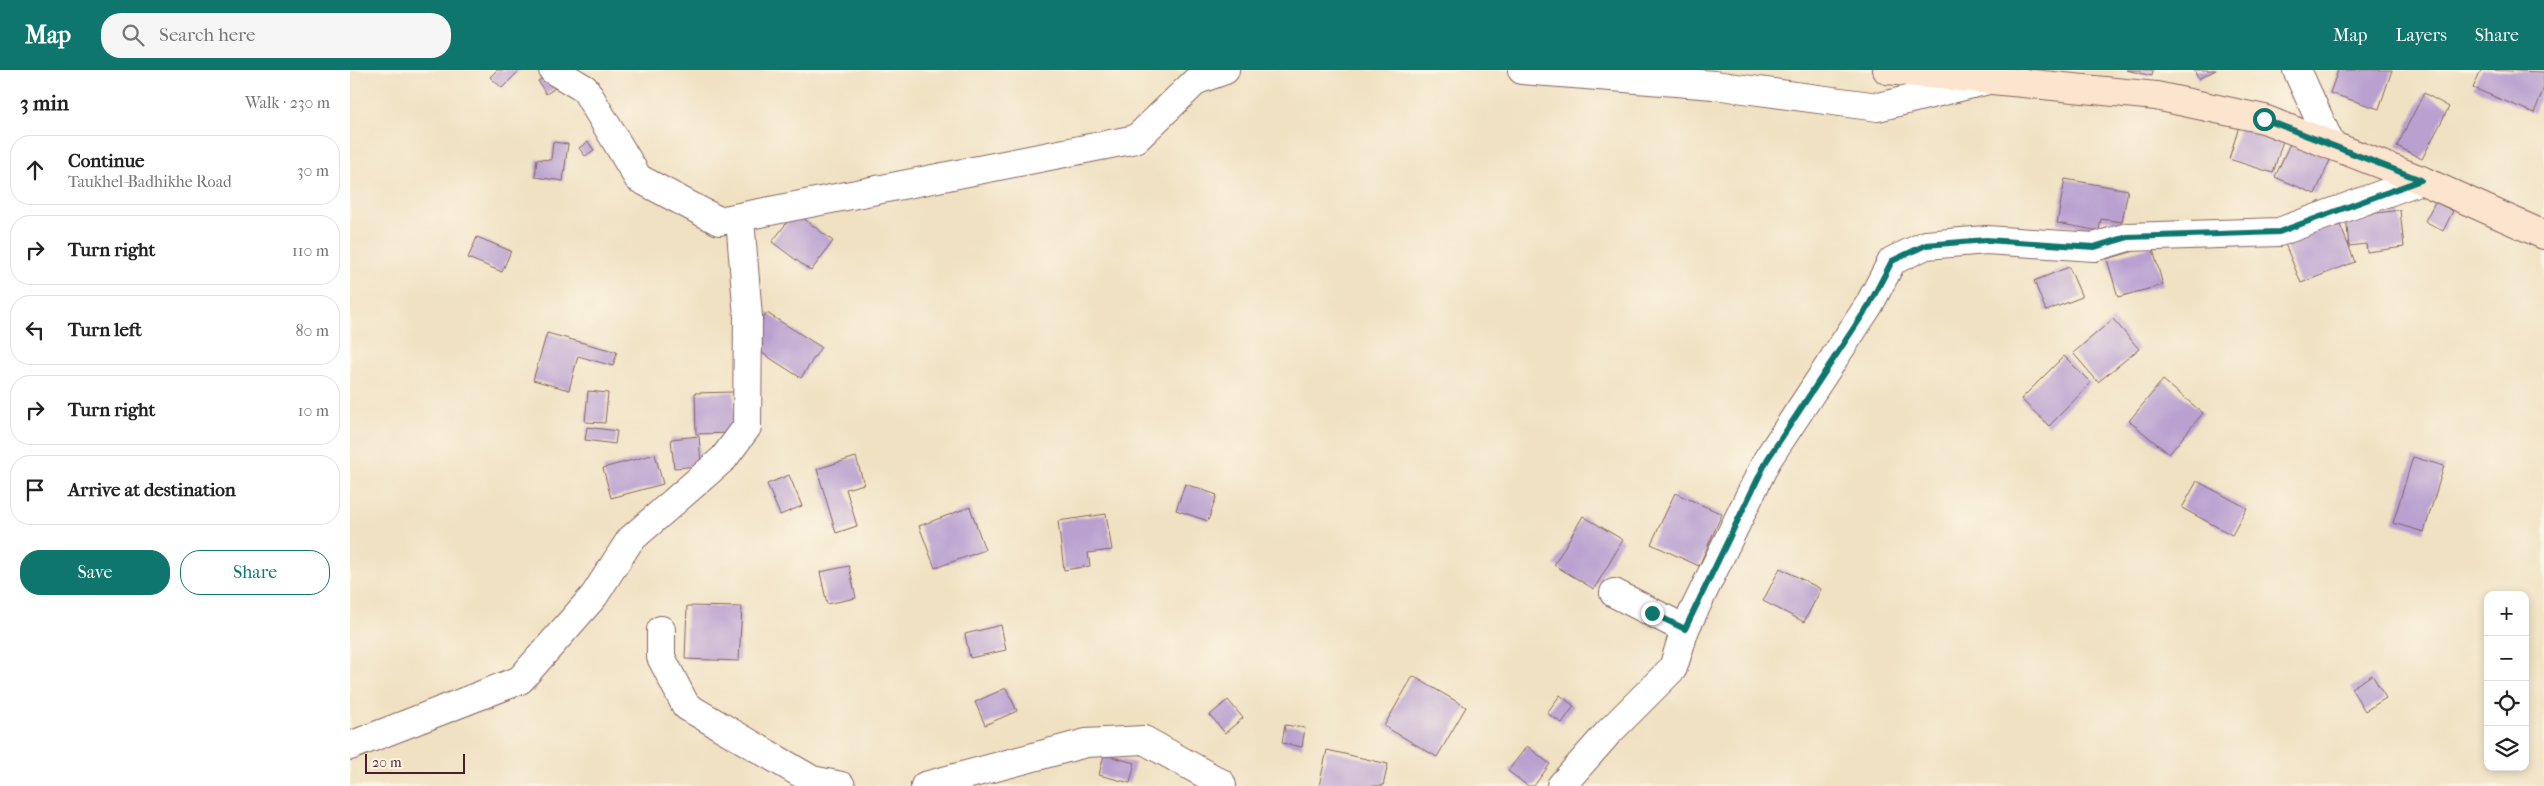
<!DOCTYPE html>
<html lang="en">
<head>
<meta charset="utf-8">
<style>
  :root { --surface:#fff; --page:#f6f6f6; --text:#222; --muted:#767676; --line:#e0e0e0; --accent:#0f766e }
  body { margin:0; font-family:"IM FELL French Canon",serif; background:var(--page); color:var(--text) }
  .controls { position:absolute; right:15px; bottom:15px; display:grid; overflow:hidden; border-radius:10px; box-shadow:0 2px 8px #0003 }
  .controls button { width:45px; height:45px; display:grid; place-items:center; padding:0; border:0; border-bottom:1px solid var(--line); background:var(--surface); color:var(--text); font:25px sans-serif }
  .scale { position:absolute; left:15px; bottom:12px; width:100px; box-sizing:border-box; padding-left:5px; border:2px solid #4a1f2b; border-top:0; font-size:14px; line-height:18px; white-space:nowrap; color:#4a1f2b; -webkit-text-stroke:4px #fcf5e5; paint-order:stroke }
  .stop { position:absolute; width:15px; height:15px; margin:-11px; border:4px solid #0f766e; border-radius:50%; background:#fff }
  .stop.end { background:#0f766e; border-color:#fff; box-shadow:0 1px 5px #0008 }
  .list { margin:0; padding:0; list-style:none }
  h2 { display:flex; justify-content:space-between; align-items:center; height:65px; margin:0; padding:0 20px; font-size:21px }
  h2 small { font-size:16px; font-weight:400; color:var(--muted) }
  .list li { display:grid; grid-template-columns:32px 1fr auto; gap:15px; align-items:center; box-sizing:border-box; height:70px; margin:0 10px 10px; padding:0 10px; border:1px solid var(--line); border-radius:20px }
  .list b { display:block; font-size:19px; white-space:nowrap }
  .list p { margin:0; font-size:16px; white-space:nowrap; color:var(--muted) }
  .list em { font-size:16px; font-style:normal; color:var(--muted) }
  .actions { display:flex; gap:10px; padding:15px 20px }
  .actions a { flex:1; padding:11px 0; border:1px solid var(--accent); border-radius:20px; text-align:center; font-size:18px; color:var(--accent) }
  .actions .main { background:var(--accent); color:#fff }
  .icon { flex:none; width:28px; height:28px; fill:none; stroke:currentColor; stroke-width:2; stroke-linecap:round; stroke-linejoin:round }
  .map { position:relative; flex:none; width:2194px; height:716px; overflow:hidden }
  header { display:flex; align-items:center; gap:30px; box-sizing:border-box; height:70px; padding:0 25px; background:var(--accent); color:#fff }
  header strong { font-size:24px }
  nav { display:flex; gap:28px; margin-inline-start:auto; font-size:18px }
  .search { width:350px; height:45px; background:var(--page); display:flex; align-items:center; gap:12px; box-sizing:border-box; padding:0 18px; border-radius:20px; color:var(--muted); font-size:19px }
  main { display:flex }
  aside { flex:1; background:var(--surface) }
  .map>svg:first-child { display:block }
  .building { fill:#b9a0d0 }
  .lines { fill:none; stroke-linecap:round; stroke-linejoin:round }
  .street-casing { stroke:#846360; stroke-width:30 }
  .secondary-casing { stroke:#846360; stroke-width:30 }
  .street { stroke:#fff; stroke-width:28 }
  .secondary { stroke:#fbe5cf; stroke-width:28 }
  .route { stroke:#0f766e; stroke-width:6 }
</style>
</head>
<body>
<header>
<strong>Map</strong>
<div class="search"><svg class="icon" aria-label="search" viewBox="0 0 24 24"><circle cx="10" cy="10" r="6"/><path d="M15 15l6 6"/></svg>Search here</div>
<nav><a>Map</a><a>Layers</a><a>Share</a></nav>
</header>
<main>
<aside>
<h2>3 min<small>Walk · 230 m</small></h2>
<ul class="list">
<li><svg class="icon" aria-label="ahead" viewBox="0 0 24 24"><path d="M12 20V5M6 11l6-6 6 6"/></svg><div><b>Continue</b><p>Taukhel-Badhikhe Road</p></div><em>30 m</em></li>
<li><svg class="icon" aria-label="right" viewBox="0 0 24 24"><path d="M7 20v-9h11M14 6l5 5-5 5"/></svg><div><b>Turn right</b></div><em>110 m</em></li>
<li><svg class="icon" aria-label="left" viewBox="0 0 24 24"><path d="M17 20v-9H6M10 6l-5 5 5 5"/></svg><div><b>Turn left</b></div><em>80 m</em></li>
<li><svg class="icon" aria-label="right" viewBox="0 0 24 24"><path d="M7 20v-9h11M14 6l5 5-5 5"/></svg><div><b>Turn right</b></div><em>10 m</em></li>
<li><svg class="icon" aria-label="arrive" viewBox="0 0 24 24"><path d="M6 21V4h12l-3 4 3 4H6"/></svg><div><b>Arrive at destination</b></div></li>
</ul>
<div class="actions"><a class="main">Save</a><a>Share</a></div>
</aside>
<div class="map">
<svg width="2194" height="716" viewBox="0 0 2194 716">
  <rect width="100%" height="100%" fill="#fcf5e5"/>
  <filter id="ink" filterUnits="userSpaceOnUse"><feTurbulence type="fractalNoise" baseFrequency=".02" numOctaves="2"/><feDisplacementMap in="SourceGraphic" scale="10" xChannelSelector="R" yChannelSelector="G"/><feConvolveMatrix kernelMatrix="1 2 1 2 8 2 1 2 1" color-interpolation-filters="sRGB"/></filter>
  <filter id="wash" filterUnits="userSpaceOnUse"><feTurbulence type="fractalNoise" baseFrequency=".0096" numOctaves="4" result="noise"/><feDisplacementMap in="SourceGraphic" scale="20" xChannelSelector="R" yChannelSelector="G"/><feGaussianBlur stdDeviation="1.12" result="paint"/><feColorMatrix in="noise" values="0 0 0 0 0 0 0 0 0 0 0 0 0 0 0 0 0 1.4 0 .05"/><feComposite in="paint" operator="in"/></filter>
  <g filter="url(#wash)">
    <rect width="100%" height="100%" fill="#f0e1c2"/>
    <g id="blocks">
      <g class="building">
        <polygon points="147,0 170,0 152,18 140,7"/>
        <polygon points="1776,0 1803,0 1802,6"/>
        <polygon points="1844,0 1866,0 1848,9"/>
        <polygon points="1988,0 2042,0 2029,39 1980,23"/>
        <polygon points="2131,0 2194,2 2194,18 2184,43 2123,18"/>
        <polygon points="198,4 207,17 196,24 188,11"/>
        <polygon points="2074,23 2099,37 2072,89 2047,76"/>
        <polygon points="1890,53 1934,67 1923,103 1879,89"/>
        <polygon points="1941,71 1981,88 1965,124 1925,107"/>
        <polygon points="203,72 218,74 213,111 185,107 187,89 201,90"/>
        <polygon points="238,72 244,80 235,86 229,78"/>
        <polygon points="1715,109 1778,120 1772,152 1751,149 1749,161 1707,153"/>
        <polygon points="2085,132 2103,141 2093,161 2075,151"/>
        <polygon points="2050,140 2054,177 2017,182 2016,174 1999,176 1996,147"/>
        <polygon points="445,142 483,171 461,201 422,172"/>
        <polygon points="1987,147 2005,192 1951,213 1933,169"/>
        <polygon points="127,167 161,181 152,202 118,188"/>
        <polygon points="1802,176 1813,215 1768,227 1757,189"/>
        <polygon points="1719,197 1732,227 1696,241 1684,211"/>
        <polygon points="417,243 471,277 451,308 409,281 413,274 402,267"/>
        <polygon points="1763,249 1789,279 1748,312 1723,283"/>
        <polygon points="197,263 267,282 263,296 228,286 219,320 183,310"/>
        <polygon points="1714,286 1741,313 1699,356 1671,329"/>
        <polygon points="1813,310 1853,343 1819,384 1779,351"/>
        <polygon points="238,321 258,323 255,353 235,352"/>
        <polygon points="384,322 385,363 346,364 345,323"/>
        <polygon points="237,357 267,361 265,374 235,370"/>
        <polygon points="349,366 351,396 324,398 321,369"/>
        <polygon points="305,384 313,414 261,428 253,398"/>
        <polygon points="506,387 514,414 496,419 507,456 486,463 467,399"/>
        <polygon points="2063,387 2094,396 2074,462 2043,453"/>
        <polygon points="439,405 452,436 430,445 417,414"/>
        <polygon points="1847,411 1897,438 1882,465 1832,438"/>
        <polygon points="835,414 867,425 858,451 826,440"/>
        <polygon points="1325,423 1372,444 1349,496 1301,474"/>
        <polygon points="620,437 635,480 585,498 569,456"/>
        <polygon points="756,444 762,480 738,483 740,496 714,500 708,451"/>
        <polygon points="1233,446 1273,470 1244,519 1204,495"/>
        <polygon points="499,496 506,528 477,534 470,502"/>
        <polygon points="1430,498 1471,519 1454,552 1413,531"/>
        <polygon points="337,536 392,537 389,591 335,589"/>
        <polygon points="651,555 656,580 620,588 615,564"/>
        <polygon points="2022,605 2036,628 2015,641 2001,618"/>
        <polygon points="1063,606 1116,637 1087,687 1034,656"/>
        <polygon points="656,618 667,641 635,655 625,632"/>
        <polygon points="1210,625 1224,636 1212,653 1197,643"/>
        <polygon points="878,630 893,648 875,663 860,645"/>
        <polygon points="935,655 955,658 952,677 932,673"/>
        <polygon points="1177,676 1200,694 1184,716 1178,716 1158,701"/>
        <polygon points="977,680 1038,694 1033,716 969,716"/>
        <polygon points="754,685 785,693 780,713 749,705"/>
      </g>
    </g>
  </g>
  <g filter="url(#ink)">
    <use href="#blocks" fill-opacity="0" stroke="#846360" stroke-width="1"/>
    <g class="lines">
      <defs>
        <g id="street">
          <polyline points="203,0 235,19 288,108 369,151 786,69 847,10 875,0"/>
          <polyline points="1172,0 1364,15 1528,37 1635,11"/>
          <polyline points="1947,0 1981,75"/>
          <polyline points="1264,523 1335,559"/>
          <polyline points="311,560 311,587 336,636 462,710 491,716"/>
          <polyline points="0,676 170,610 244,526 280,470 374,388 397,357 398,247 390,149"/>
          <polyline points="575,716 736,673 794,670 871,713 872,716"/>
          <polyline points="1211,716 1258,663 1323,598 1335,559 1417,390 1519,235 1542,191 1576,175 1636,170 1744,177 1778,167 1929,162 2071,110"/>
        </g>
        <polyline id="secondary" points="1537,0 1806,26 1914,49 2071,110 2194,165"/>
      </defs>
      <use href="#street" class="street-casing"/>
      <use href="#secondary" class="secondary-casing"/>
      <use href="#street" class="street"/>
      <use href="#secondary" class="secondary"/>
    </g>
  </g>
  <g class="lines" filter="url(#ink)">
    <polyline class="route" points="1302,543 1335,559 1417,390 1519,235 1542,191 1576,175 1636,170 1744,177 1778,167 1929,162 2071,110 1914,49"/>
  </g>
</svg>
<div class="controls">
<button>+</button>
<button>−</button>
<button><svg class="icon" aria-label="locate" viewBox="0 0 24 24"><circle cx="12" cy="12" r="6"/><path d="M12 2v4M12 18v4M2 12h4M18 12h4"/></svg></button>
<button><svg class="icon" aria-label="layers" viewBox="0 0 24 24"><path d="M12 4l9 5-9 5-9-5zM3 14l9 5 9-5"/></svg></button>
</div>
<div class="scale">20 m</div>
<div class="stop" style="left:1914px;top:49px"></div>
<div class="stop end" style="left:1302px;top:543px"></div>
</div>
</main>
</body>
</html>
